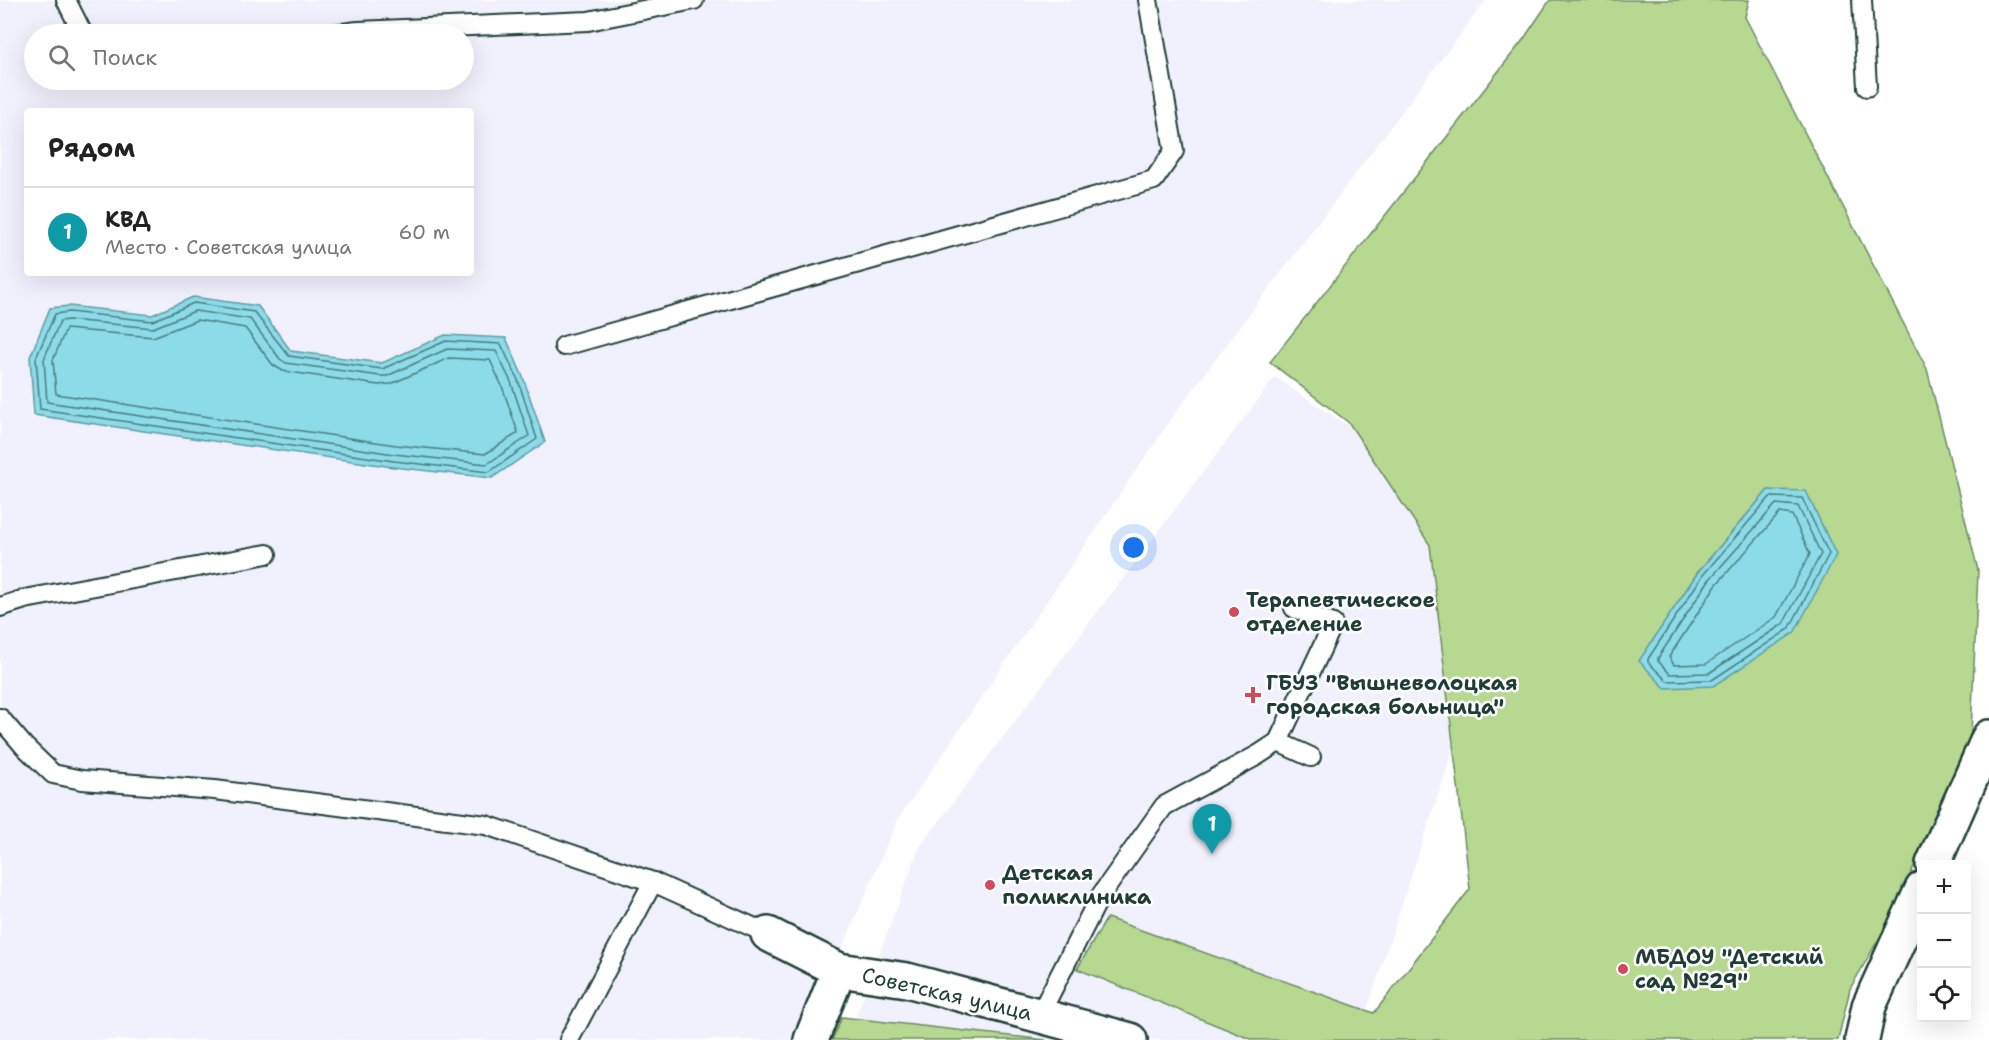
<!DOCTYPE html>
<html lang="ru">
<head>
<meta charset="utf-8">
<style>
  :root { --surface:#fff; --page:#f2f2f2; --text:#222; --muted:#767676; --line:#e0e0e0; --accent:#111827 }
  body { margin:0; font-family:"Shantell Sans",sans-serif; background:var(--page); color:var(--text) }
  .controls { position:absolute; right:18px; bottom:18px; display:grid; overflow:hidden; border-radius:6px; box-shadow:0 6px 24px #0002 }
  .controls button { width:54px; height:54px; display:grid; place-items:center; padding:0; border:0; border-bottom:2px solid var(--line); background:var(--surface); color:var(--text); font:30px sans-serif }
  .you { position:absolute; left:1134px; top:548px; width:21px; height:21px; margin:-15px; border:4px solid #fff; border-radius:50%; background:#1a73e8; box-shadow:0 0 0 9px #1a73e833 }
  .badge { display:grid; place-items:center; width:39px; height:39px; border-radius:50%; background:var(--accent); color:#fff; font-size:20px; font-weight:700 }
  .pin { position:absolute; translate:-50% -50px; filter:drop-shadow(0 2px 3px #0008) }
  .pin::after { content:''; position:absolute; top:32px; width:21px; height:18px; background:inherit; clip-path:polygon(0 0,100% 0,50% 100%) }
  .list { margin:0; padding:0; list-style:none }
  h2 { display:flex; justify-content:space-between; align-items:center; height:78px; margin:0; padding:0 24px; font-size:26px }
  h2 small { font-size:20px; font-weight:400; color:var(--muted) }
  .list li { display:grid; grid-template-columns:39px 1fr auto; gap:18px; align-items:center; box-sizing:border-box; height:90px; padding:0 24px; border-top:2px solid var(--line) }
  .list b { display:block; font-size:22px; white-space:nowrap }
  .list p { margin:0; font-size:20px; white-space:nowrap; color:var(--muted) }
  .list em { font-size:20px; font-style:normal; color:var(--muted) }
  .icon { flex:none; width:33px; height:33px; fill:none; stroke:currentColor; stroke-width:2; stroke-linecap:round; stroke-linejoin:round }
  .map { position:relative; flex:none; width:1989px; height:1040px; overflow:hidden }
  .search { position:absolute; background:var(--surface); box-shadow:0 6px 24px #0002; left:24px; top:24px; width:450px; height:66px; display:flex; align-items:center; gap:15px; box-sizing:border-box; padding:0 21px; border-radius:33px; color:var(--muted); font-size:22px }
  .panel { position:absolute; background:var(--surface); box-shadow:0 6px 24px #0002; left:24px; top:108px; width:450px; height:168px; border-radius:6px }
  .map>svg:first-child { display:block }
  .built { fill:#f1f1fd; fill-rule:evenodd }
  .green { fill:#b7d891; stroke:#6b8a62; stroke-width:1.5; fill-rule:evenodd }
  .water { fill:#8cdbe9; stroke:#609ca1; stroke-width:1.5 }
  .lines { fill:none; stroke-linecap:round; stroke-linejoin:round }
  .shore { stroke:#4b7c7c; stroke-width:1.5 }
  .lane-casing { stroke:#1f3d34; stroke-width:22 }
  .street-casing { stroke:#1f3d34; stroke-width:38 }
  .lane { stroke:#fff; stroke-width:18 }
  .street { stroke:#fff; stroke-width:33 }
  .poi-dot { fill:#d1495b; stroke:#fff; stroke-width:2 }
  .labels { text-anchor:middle; stroke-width:5; stroke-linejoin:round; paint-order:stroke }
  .poi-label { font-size:21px; font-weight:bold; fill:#1f3d34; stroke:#fff; text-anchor:start }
  .street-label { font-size:21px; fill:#1f3d34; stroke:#fff }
</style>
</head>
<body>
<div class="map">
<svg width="1989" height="1040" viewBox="0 0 1989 1040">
  <rect width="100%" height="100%" fill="#fff"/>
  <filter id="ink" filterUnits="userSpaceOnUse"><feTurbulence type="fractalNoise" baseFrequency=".0167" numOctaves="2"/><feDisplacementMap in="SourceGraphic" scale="12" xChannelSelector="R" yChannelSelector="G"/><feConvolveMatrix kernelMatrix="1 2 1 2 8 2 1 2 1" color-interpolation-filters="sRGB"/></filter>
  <g filter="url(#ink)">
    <g class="built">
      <path d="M0,0H1486L1176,412L897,821L803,1040H0ZM34,34H464V80H34ZM27,111H471V273H27Z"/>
      <polygon points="1275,377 1522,542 1357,1040 847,1040 919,848"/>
    </g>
    <g class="green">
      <path d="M1550,0H1749L1745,17L1927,369L1978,570L1971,735L1894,912L1850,989L1838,1040H1253L1077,969L1107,918L1374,1013L1470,889L1430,545L1349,423L1270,362L1523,40ZM1768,490L1640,661L1698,572Z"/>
      <polygon points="842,1017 1046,1040 832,1040"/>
    </g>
    <g class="water">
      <polygon points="193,297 258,306 291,351 382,363 445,335 506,338 523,377 545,442 492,478 393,467 34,415 30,357 50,308 69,306 152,315"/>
      <polygon points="1768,490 1806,491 1836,555 1794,633 1713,686 1665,688 1639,661 1698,572"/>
    </g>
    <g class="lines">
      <g class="shore">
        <polygon points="194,303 254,312 289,356 382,369 446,341 501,344 518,380 537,439 489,472 394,461 40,409 36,358 55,314 69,312 152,321"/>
        <polygon points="195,311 250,319 280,359 286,363 380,376 387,376 447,349 496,351 511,382 529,436 487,464 394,454 47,402 44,359 60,321 69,320 153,328"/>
        <polygon points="197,320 245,328 273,365 283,371 378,385 391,384 449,358 490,360 502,386 518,433 485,454 396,445 56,394 53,360 66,329 153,337"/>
        <polygon points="1770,497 1802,498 1829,554 1789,629 1712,680 1667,681 1648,662 1648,659 1703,575"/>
        <polygon points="1776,504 1798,506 1821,554 1783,624 1709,673 1670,674 1658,661 1658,658 1709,580"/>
        <polygon points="1780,513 1792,515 1810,554 1776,617 1706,664 1674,665 1669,657 1716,585"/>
      </g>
      <defs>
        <g id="lane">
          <polyline points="66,0 83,34"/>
          <polyline points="1862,0 1867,87"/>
          <polyline points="334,34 358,31 588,21 694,0"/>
          <polyline points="564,346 1154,180 1174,151 1148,0"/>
          <polyline points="0,607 25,599 267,554"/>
          <polyline points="0,718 24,746 53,774 82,780 215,790 486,825 653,882 768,934"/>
          <polyline points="1278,742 1311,757"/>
          <polyline points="1040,1014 1099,898 1164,806 1258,755 1278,742 1333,624 1294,608"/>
          <polyline points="569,1040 653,882"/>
        </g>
        <g id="street">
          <polyline points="1933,864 1989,737"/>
          <polyline points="768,934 839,970 907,980 1130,1040"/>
          <polyline points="811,1040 839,970"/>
          <polyline points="1862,1040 1869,1006 1922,889"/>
        </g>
      </defs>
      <use href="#lane" class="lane-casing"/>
      <use href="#street" class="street-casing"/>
      <use href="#lane" class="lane"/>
      <use href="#street" class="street"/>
    </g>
  </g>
  <g class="poi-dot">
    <circle cx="1234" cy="612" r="6"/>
    <path d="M1250 686h6v6h6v6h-6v6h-6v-6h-6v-6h6z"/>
    <circle cx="990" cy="885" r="6"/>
    <circle cx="1623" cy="969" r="6"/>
  </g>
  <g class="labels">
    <g class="poi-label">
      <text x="1246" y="607">Терапевтическое<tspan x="1246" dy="24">отделение</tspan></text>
      <text x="1266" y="690">ГБУЗ "Вышневолоцкая<tspan x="1266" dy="24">городская больница"</tspan></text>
      <text x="1002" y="880">Детская<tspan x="1002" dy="24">поликлиника</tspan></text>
      <text x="1635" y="964">МБДОУ "Детский<tspan x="1635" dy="24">сад №29"</tspan></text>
    </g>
    <g class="street-label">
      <text transform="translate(947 994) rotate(13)" y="7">Советская улица</text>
    </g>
  </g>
</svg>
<div class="controls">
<button>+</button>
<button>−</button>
<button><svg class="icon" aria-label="locate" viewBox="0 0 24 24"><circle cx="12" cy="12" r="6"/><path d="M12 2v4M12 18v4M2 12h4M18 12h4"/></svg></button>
</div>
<div class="you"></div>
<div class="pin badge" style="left:1212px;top:854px;background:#0f9aa8">1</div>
<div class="search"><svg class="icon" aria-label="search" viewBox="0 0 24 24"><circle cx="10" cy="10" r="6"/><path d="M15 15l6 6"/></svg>Поиск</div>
<section class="panel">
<h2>Рядом<small></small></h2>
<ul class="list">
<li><span class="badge" style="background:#0f9aa8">1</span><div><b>КВД</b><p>Место · Советская улица</p></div><em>60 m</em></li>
</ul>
</section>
</div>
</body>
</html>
